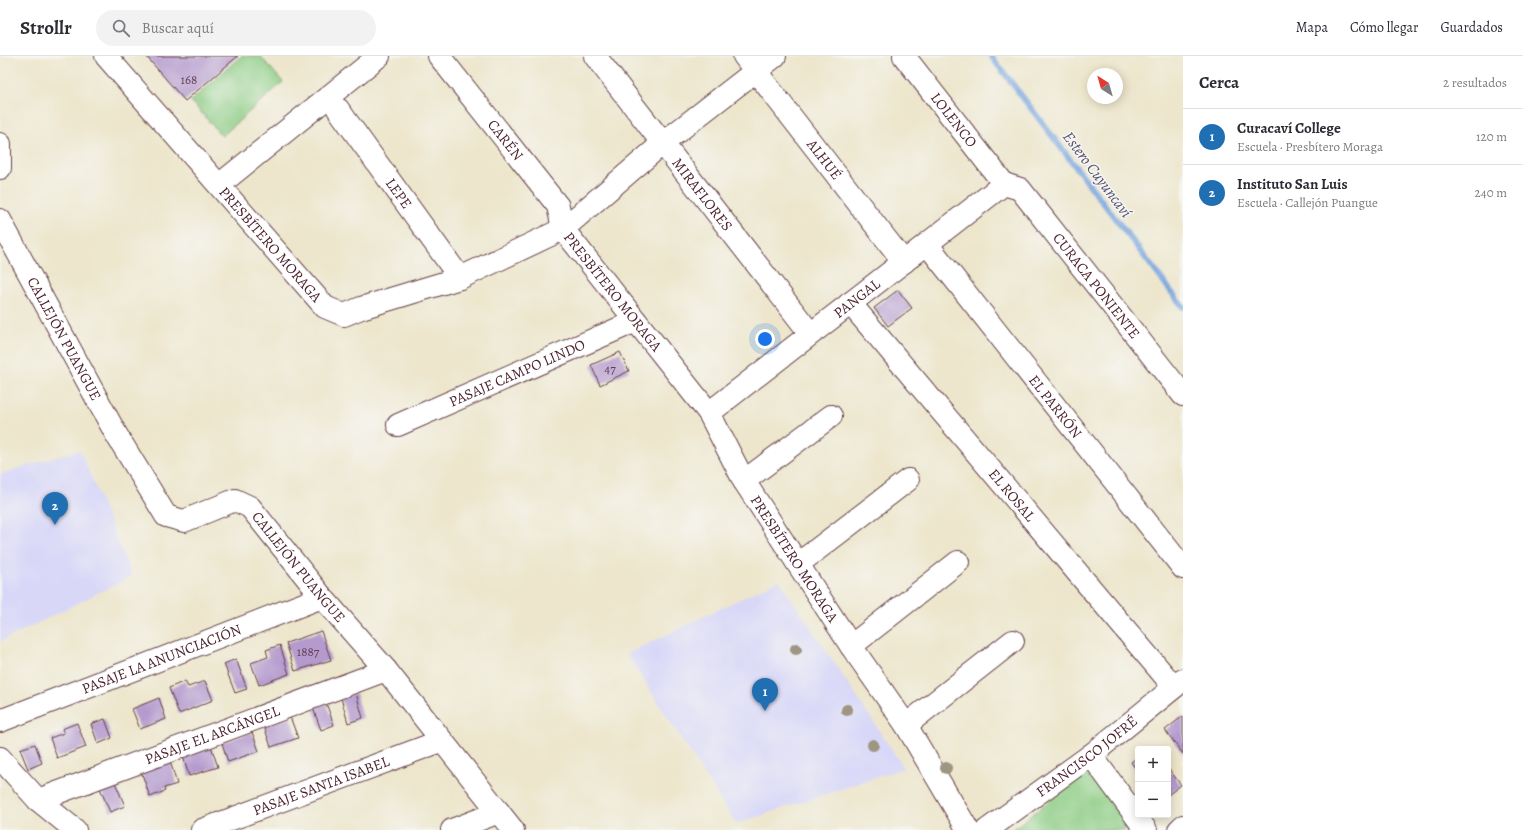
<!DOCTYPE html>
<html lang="es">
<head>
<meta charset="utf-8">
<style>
  :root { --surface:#fff; --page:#f2f2f3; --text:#2b2b33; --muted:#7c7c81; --line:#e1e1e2; --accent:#1f6fb2 }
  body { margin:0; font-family:Alegreya,serif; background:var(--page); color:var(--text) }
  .controls { position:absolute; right:12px; bottom:12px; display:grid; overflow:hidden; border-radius:4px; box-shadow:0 2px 10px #0003 }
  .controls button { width:36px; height:36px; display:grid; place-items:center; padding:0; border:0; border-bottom:1px solid var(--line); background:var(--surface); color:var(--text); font:20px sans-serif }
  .compass { position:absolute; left:1087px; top:12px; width:36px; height:36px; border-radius:50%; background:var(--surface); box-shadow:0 2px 10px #0003; rotate:323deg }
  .you { position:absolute; left:765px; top:283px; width:14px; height:14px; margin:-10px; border:3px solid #fff; border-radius:50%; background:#1a73e8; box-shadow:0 0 0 6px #1a73e833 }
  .badge { display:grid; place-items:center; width:26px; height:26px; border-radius:50%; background:var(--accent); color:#fff; font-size:13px; font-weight:700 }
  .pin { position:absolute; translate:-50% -33px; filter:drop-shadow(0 1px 2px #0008) }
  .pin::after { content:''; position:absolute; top:21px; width:14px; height:12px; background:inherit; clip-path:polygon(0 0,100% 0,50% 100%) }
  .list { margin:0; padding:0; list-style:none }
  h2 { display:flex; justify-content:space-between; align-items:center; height:52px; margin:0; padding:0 16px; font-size:17px }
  h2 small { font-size:13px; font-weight:400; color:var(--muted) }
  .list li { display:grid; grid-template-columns:26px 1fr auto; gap:12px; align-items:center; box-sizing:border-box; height:56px; padding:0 16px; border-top:1px solid var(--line) }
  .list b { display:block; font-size:15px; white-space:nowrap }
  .list p { margin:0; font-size:13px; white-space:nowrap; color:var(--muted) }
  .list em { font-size:13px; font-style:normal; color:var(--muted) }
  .icon { flex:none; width:22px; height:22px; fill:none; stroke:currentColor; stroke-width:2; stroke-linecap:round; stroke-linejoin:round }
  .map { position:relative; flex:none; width:1183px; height:774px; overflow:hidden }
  header { display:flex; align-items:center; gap:24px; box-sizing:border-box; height:56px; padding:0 20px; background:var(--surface); border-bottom:1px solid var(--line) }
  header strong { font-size:19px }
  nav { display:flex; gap:22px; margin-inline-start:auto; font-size:14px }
  .search { width:280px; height:36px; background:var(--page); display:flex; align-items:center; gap:10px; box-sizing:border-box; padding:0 14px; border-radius:22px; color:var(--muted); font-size:15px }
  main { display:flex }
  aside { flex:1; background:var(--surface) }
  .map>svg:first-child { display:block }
  .built { fill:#d8d7f8 }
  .green { fill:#8ccc83; stroke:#6b7657 }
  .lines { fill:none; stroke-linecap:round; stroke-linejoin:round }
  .stream { stroke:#75a3dd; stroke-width:6 }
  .building { fill:#b49acd }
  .minor-casing { stroke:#623d43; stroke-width:24 }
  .minor { stroke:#fff; stroke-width:22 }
  .tree { fill:#9e9582 }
  .labels { text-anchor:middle; stroke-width:3; stroke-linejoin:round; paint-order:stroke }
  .number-label { font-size:13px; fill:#643e54 }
  .street-label { font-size:15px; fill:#4a1f2b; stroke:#f6f6f2 }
  .water-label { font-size:16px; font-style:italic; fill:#5b5472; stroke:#f6f6f2 }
</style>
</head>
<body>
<header>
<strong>Strollr</strong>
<div class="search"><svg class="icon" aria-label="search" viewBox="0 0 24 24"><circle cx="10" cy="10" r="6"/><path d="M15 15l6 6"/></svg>Buscar aquí</div>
<nav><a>Mapa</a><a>Cómo llegar</a><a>Guardados</a></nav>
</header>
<main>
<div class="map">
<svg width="1183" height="774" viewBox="0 0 1183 774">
  <rect width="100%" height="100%" fill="#f6f6f2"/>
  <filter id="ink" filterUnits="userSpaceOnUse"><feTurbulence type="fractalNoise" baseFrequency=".025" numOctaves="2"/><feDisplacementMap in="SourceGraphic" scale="8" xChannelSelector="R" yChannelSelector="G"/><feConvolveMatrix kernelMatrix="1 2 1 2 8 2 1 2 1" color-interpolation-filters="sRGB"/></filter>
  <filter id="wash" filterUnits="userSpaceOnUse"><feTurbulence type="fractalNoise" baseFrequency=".012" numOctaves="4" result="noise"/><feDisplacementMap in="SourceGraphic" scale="16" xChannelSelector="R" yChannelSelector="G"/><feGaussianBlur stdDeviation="0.9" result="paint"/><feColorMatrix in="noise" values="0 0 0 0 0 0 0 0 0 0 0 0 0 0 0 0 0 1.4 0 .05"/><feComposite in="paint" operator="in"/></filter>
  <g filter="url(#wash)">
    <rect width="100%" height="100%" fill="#ede6cc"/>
    <g class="built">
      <polygon points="80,394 132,520 0,586 0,418"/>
      <polygon points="779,524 904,712 736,768 627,598"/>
    </g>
    <g class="green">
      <polygon points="241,0 260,0 283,26 222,80 191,45"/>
      <polygon points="1092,712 1140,774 1012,774"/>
    </g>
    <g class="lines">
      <polyline class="stream" points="991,0 1183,251"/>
    </g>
    <g id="blocks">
      <g class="building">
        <polygon points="146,0 238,0 185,45"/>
        <polygon points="898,234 912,252 888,270 874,252"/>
        <polygon points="620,296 629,315 600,329 591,309"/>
        <polygon points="321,575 331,604 295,615 286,587"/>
        <polygon points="280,589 289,618 259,629 251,607 268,601 266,594"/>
        <polygon points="236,603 247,633 235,637 224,608"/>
        <polygon points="185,625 188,631 205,625 213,644 179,658 169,632"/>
        <polygon points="356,637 363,662 348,667 341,642"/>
        <polygon points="159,642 166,663 140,673 132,653"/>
        <polygon points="326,647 334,669 321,674 313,652"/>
        <polygon points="1183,660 1183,698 1165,674"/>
        <polygon points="290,661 298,682 271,691 264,670"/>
        <polygon points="105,663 112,682 98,688 91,668"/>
        <polygon points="77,667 86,691 57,702 50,682 64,677 62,673"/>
        <polygon points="252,676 259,695 228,706 222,687"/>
        <polygon points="35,688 42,707 28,713 20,693"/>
        <polygon points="211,690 218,711 189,720 183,700"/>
        <polygon points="1138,701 1138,716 1131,706"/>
        <polygon points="170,705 177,728 164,732 165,735 150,741 141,715"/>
        <polygon points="1168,712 1181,729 1168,739"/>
        <polygon points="114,724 125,750 110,756 99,730"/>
      </g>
    </g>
  </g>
  <g filter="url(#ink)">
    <use href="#blocks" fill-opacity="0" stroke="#623d43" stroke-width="1"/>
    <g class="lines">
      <defs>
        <g id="minor">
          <path id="s1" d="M106,0L325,251L344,259L361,252L460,222L563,173L663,87L775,0"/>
          <path id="s2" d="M439,0L558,150L563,173L709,357L744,425L851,590L906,669L968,774"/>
          <path id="s3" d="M595,0L810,277"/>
          <path id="s4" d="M744,0L904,206"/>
          <path id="s5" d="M904,0L1004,128"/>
          <path id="s6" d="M338,53L460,222"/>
          <polyline points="0,88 0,112"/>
          <path id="s7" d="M1004,128L1020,133L1183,339"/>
          <polyline points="219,129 379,0"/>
          <path id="s8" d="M0,164L116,378L166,460L184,465L235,444L250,451L322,541L386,614L513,774"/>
          <path id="s9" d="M927,188L1183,512"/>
          <path id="s10" d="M850,247L1174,631"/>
          <path id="s11" d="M709,357L1004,128"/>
          <path id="s12" d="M398,369L636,265"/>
          <polyline points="744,425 831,360"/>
          <polyline points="798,508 908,424"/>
          <polyline points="851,590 958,506"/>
          <path id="s13" d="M0,665L322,541"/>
          <polyline points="906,669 1013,585"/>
          <polyline points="1091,699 1146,774"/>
          <polyline points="0,702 38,744 75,774"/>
          <path id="s14" d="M38,744L386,614"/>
          <path id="s15" d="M202,774L441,685"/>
          <polyline points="452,774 499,756"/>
          <path id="s16" d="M987,774L1091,699L1183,624"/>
          <polyline points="1179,774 1183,770"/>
        </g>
      </defs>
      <use href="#minor" class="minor-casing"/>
      <use href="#minor" class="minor"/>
    </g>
    <g class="tree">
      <circle cx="796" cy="593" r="6"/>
      <circle cx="847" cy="654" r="6"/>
      <circle cx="873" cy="689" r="6"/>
      <circle cx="946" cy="712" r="6"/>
    </g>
  </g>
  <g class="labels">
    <g class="number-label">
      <text x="189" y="28">168</text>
      <text x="610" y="317">47</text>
      <text x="308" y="600">1887</text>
    </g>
    <g class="street-label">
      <text dy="5" stroke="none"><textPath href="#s5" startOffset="81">LOLENCO</textPath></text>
      <text dy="5" stroke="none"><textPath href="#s2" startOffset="107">CARÉN</textPath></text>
      <text dy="5" stroke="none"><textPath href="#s4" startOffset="131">ALHUÉ</textPath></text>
      <text dy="5" stroke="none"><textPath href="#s6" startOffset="104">LEPE</textPath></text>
      <text dy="5" stroke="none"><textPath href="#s3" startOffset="175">MIRAFLORES</textPath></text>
      <text dy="5" stroke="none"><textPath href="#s1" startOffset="250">PRESBÍTERO MORAGA</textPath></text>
      <text dy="5" stroke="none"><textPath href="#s7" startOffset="140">CURACA PONIENTE</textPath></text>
      <text dy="5" stroke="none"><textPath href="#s2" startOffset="295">PRESBÍTERO MORAGA</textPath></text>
      <text dy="5" stroke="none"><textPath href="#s11" startOffset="187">PANGAL</textPath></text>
      <text dy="5" stroke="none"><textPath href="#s8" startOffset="135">CALLEJÓN PUANGUE</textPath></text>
      <text dy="5" stroke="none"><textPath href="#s12" startOffset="130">PASAJE CAMPO LINDO</textPath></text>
      <text dy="5" stroke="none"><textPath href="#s9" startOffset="207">EL PARRÓN</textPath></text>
      <text dy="5" stroke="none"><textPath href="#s10" startOffset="251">EL ROSAL</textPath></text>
      <text dy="5" stroke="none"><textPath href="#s2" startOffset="619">PRESBÍTERO MORAGA</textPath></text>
      <text dy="5" stroke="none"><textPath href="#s8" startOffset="507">CALLEJÓN PUANGUE</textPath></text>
      <text dy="5" stroke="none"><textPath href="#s13" startOffset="173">PASAJE LA ANUNCIACIÓN</textPath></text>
      <text dy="5" stroke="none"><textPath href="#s14" startOffset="186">PASAJE EL ARCÁNGEL</textPath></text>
      <text dy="5" stroke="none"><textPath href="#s16" startOffset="124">FRANCISCO JOFRÉ</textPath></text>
      <text dy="5" stroke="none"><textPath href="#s15" startOffset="127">PASAJE SANTA ISABEL</textPath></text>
    </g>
    <g class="water-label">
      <text transform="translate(1098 118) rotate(53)" y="6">Estero Cuyuncaví</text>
    </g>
  </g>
</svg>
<div class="controls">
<button>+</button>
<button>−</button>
</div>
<svg class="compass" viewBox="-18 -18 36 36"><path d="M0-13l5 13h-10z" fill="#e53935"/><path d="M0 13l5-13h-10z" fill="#7c7c81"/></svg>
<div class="you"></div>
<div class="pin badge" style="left:765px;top:655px">1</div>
<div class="pin badge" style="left:55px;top:469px">2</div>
</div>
<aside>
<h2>Cerca<small>2 resultados</small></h2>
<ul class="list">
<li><span class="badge">1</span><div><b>Curacaví College</b><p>Escuela · Presbítero Moraga</p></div><em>120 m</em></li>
<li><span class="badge">2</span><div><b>Instituto San Luis</b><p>Escuela · Callejón Puangue</p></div><em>240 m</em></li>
</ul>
</aside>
</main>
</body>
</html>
